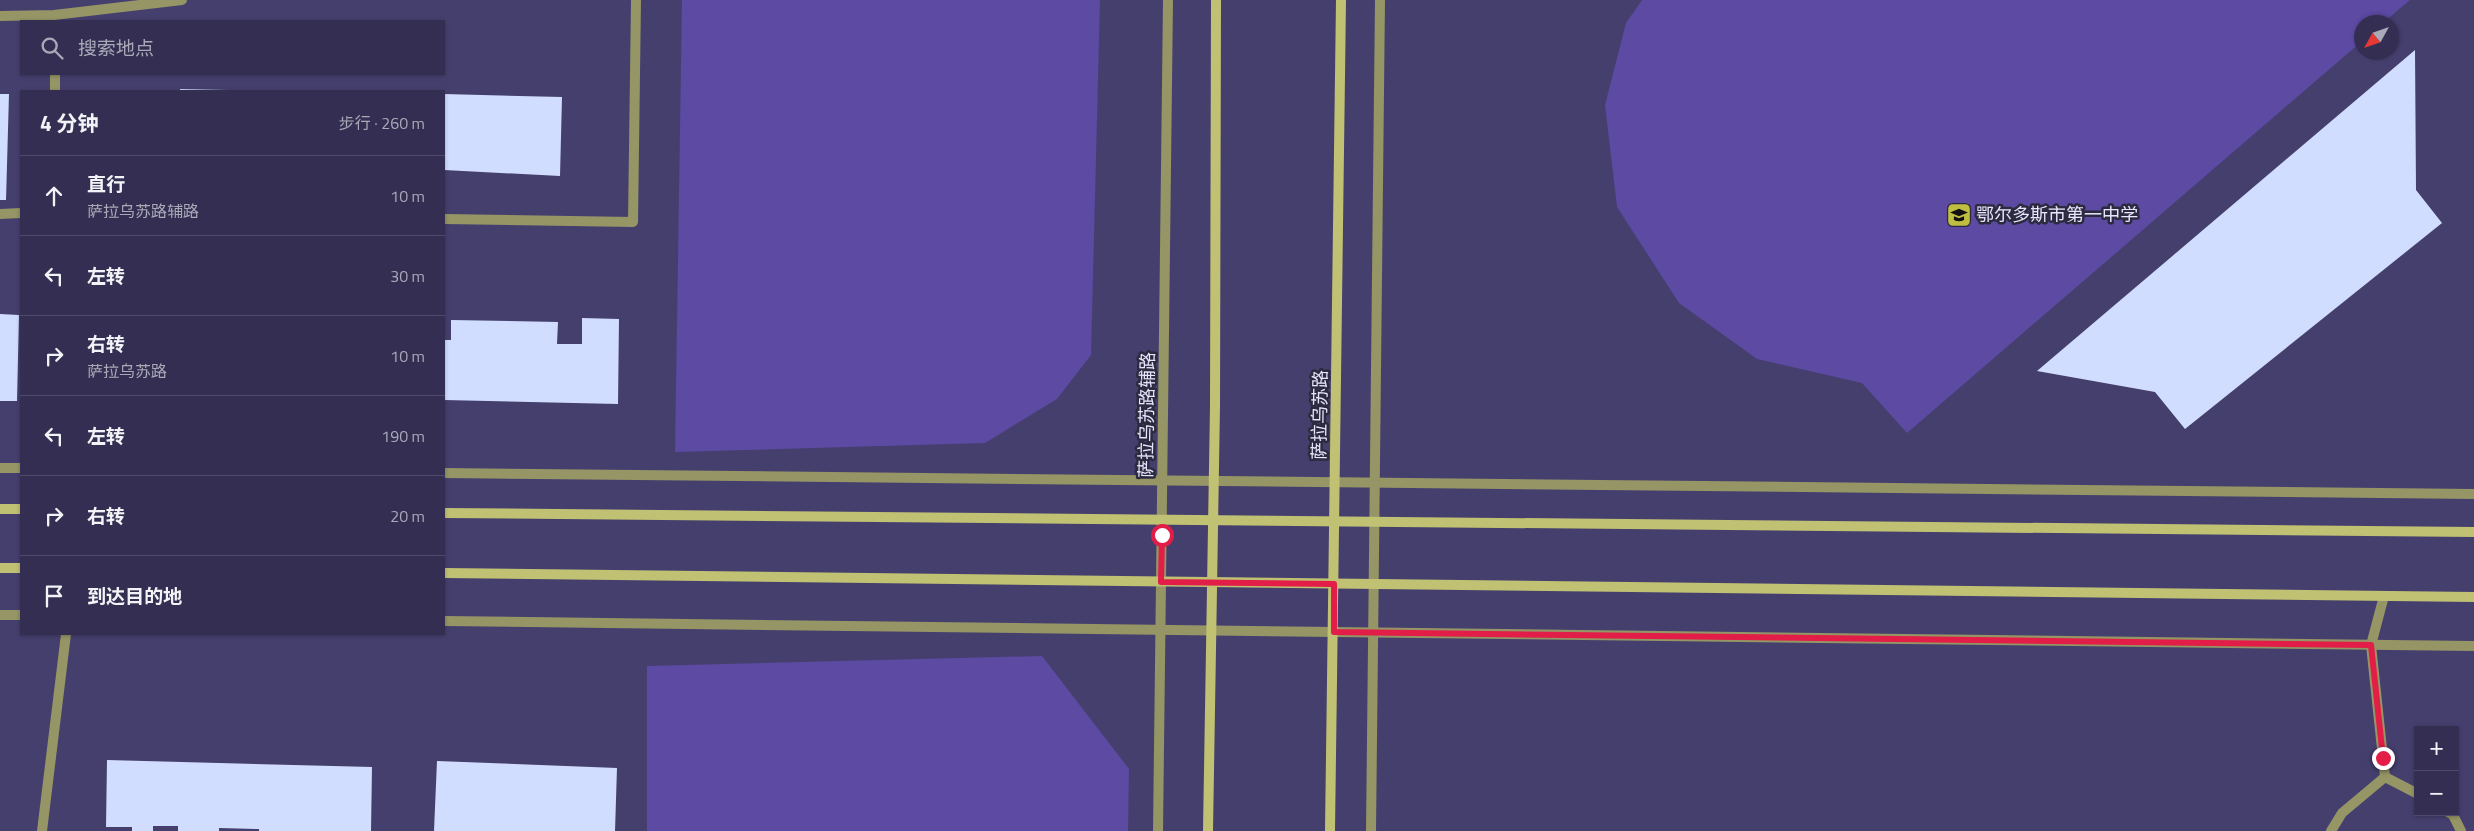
<!DOCTYPE html>
<html lang="zh">
<head>
<meta charset="utf-8">
<style>
  :root { --surface:#342f52; --page:#3c3759; --text:#f1f3f6; --muted:#a9a9b8; --line:#4e4a69 }
  body { margin:0; font-family:"Titillium Web","Noto Sans SC",sans-serif; background:var(--page); color:var(--text) }
  .controls { position:absolute; right:15px; bottom:15px; display:grid; overflow:hidden; border-radius:0px; box-shadow:0 1px 4px #0004 }
  .controls button { width:45px; height:45px; display:grid; place-items:center; padding:0; border:0; border-bottom:1px solid var(--line); background:var(--surface); color:var(--text); font:25px sans-serif }
  .compass { position:absolute; left:2354px; top:15px; width:45px; height:45px; border-radius:50%; background:var(--surface); box-shadow:0 1px 4px #0004; rotate:230deg }
  .stop { position:absolute; width:15px; height:15px; margin:-11px; border:4px solid #e11d48; border-radius:50%; background:#fff }
  .stop.end { background:#e11d48; border-color:#fff; box-shadow:0 1px 5px #0008 }
  .list { margin:0; padding:0; list-style:none }
  h2 { display:flex; justify-content:space-between; align-items:center; height:65px; margin:0; padding:0 20px; font-size:21px }
  h2 small { font-size:16px; font-weight:400; color:var(--muted) }
  .list li { display:grid; grid-template-columns:32px 1fr auto; gap:15px; align-items:center; box-sizing:border-box; height:80px; padding:0 20px; border-top:1px solid var(--line) }
  .list b { display:block; font-size:19px; white-space:nowrap }
  .list p { margin:0; font-size:16px; white-space:nowrap; color:var(--muted) }
  .list em { font-size:16px; font-style:normal; color:var(--muted) }
  .icon { flex:none; width:28px; height:28px; fill:none; stroke:currentColor; stroke-width:2; stroke-linecap:round; stroke-linejoin:round }
  .map { position:relative; flex:none; width:2474px; height:831px; overflow:hidden }
  .search { position:absolute; background:var(--surface); box-shadow:0 1px 4px #0004; left:20px; top:20px; width:425px; height:55px; display:flex; align-items:center; gap:12px; box-sizing:border-box; padding:0 18px; border-radius:0px; color:var(--muted); font-size:19px }
  .panel { position:absolute; background:var(--surface); box-shadow:0 1px 4px #0004; left:20px; top:90px; width:425px; height:545px; border-radius:0px }
  .map>svg:first-child { display:block }
  .green { fill:#5c4aa3 }
  .building { fill:#d1ddfe }
  .lines { fill:none; stroke-linecap:round; stroke-linejoin:round }
  .minor { stroke:#959565; stroke-width:10 }
  .tertiary { stroke:#959565; stroke-width:10 }
  .secondary { stroke:#c0c172; stroke-width:10 }
  .route { stroke:#e11d48; stroke-width:6 }
  .labels { text-anchor:middle; stroke-width:5; stroke-linejoin:round; paint-order:stroke }
  .poi-label { font-size:18px; fill:#e7e6fd; stroke:#2c2a3f; text-anchor:start }
  .street-label { font-size:18px; fill:#e7e6fd; stroke:#2c2a3f }
</style>
</head>
<body>
<div class="map">
<svg width="2474" height="831" viewBox="0 0 2474 831">
  <rect width="100%" height="100%" fill="#453f6e"/>
  <g class="green">
    <polygon points="682,0 1100,0 1091,355 1057,399 985,443 675,452"/>
    <polygon points="1642,0 2410,0 2384,22 2362,22 2361,42 1907,433 1862,383 1757,359 1679,303 1617,207 1605,105 1626,23"/>
    <polygon points="1042,656 1129,769 1128,831 647,831 647,666"/>
  </g>
  <g class="building">
    <polygon points="2415,50 2416,190 2442,223 2185,429 2155,392 2037,371"/>
    <polygon points="180,89 228,90 228,91 180,91"/>
    <polygon points="0,94 9,94 6,200 0,200"/>
    <polygon points="444,94 562,97 560,176 444,170"/>
    <polygon points="0,314 19,315 17,401 0,401"/>
    <polygon points="582,318 619,319 618,404 444,400 444,340 451,340 451,320 558,322 557,344 582,344"/>
    <polygon points="107,760 372,767 371,831 259,831 259,829 219,828 219,831 178,831 178,826 153,826 153,831 132,831 132,827 106,827"/>
    <polygon points="437,761 617,768 615,831 434,831"/>
  </g>
  <g class="lines">
    <g class="minor">
      <polyline points="0,16 54,15 182,0"/>
      <polyline points="55,74 55,91"/>
      <polyline points="0,214 21,213"/>
      <polyline points="444,219 633,222 636,0"/>
      <polyline points="2384,596 2371,645 2385,777"/>
      <polyline points="2448,812 2453,815 2461,831"/>
      <polyline points="42,831 66,634"/>
      <polyline points="2331,831 2342,813 2385,777 2418,794"/>
    </g>
    <g class="tertiary">
      <polyline points="0,468 21,468"/>
      <polyline points="444,473 2474,494"/>
      <polyline points="0,615 21,615"/>
      <polyline points="444,621 2474,646"/>
      <polyline points="1158,831 1168,0"/>
      <polyline points="1371,831 1380,0"/>
    </g>
    <g class="secondary">
      <polyline points="0,509 21,509"/>
      <polyline points="444,513 2474,532"/>
      <polyline points="0,568 21,568"/>
      <polyline points="444,573 2474,597"/>
      <polyline points="1208,831 1215,406 1216,0"/>
      <polyline points="1330,831 1341,0"/>
    </g>
  </g>
  <g class="lines">
    <polyline class="route" points="1162,535 1161,582 1334,584 1334,632 2371,645 2383,758"/>
  </g>
  <defs>
    <symbol id="school-square" viewBox="-11 -11 22 22"><rect x="-9" y="-9" width="18" height="18" rx="4" fill="#bfbe41" stroke="#2c2a3f"/><path d="M0-5L7-2L0 1L-7-2ZM-4 1L0 2.5L4 1V4Q0 6-4 4Z" fill="#111"/></symbol>
  </defs>
  <g fill-rule="evenodd">
    <use href="#school-square" x="1945" y="201" width="28" height="28"/>
  </g>
  <g class="labels">
    <g class="poi-label">
      <text x="1976" y="221">鄂尔多斯市第一中学</text>
    </g>
    <g class="street-label">
      <text transform="translate(1147 415) rotate(-89)" y="6">萨拉乌苏路辅路</text>
      <text transform="translate(1320 415) rotate(-89)" y="6">萨拉乌苏路</text>
    </g>
  </g>
</svg>
<div class="controls">
<button>+</button>
<button>−</button>
</div>
<svg class="compass" viewBox="-18 -18 36 36"><path d="M0-13l5 13h-10z" fill="#e53935"/><path d="M0 13l5-13h-10z" fill="#a9a9b8"/></svg>
<div class="stop" style="left:1162px;top:535px"></div>
<div class="stop end" style="left:2383px;top:758px"></div>
<div class="search"><svg class="icon" aria-label="search" viewBox="0 0 24 24"><circle cx="10" cy="10" r="6"/><path d="M15 15l6 6"/></svg>搜索地点</div>
<section class="panel">
<h2>4 分钟<small>步行 · 260 m</small></h2>
<ul class="list">
<li><svg class="icon" aria-label="ahead" viewBox="0 0 24 24"><path d="M12 20V5M6 11l6-6 6 6"/></svg><div><b>直行</b><p>萨拉乌苏路辅路</p></div><em>10 m</em></li>
<li><svg class="icon" aria-label="left" viewBox="0 0 24 24"><path d="M17 20v-9H6M10 6l-5 5 5 5"/></svg><div><b>左转</b></div><em>30 m</em></li>
<li><svg class="icon" aria-label="right" viewBox="0 0 24 24"><path d="M7 20v-9h11M14 6l5 5-5 5"/></svg><div><b>右转</b><p>萨拉乌苏路</p></div><em>10 m</em></li>
<li><svg class="icon" aria-label="left" viewBox="0 0 24 24"><path d="M17 20v-9H6M10 6l-5 5 5 5"/></svg><div><b>左转</b></div><em>190 m</em></li>
<li><svg class="icon" aria-label="right" viewBox="0 0 24 24"><path d="M7 20v-9h11M14 6l5 5-5 5"/></svg><div><b>右转</b></div><em>20 m</em></li>
<li><svg class="icon" aria-label="arrive" viewBox="0 0 24 24"><path d="M6 21V4h12l-3 4 3 4H6"/></svg><div><b>到达目的地</b></div></li>
</ul>
</section>
</div>
</body>
</html>
